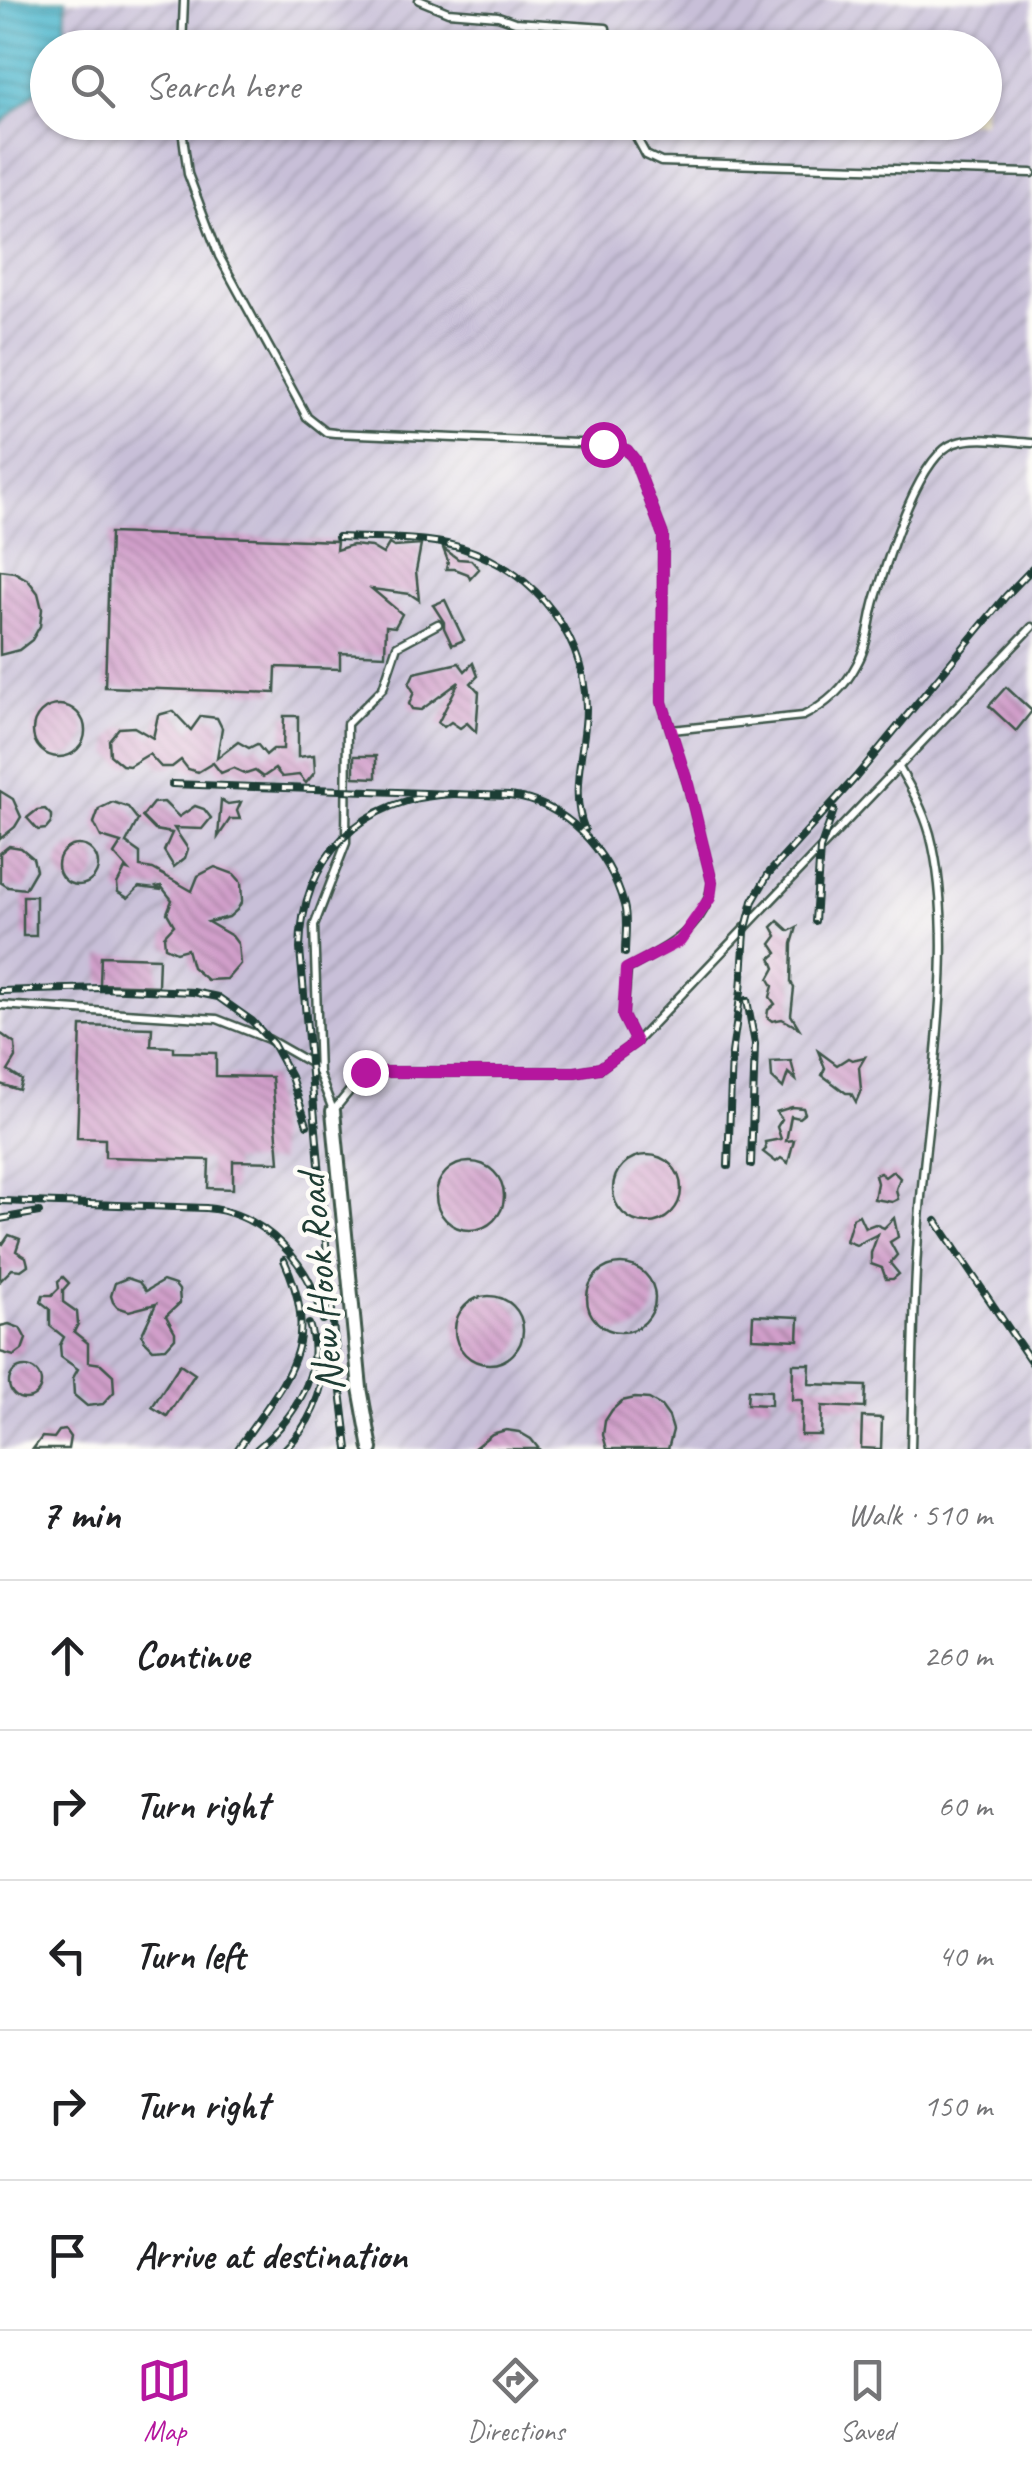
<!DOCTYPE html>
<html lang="en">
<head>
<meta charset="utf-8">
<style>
  :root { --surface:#fff; --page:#f6f6f6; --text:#202124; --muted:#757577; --line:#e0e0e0; --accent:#b5179e }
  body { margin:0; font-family:Caveat,sans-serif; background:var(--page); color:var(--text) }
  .stop { position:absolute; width:30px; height:30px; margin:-22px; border:8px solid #b5179e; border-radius:50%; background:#fff }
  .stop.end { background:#b5179e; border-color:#fff; box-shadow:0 2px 10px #0008 }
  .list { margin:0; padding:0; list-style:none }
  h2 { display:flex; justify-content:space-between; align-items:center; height:130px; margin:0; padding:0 40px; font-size:42px }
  h2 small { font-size:32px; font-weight:400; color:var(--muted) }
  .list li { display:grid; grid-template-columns:65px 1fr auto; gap:30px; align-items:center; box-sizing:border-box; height:150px; padding:0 40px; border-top:2px solid var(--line) }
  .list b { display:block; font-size:38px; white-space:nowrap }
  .list em { font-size:32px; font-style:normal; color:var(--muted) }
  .icon { flex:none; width:55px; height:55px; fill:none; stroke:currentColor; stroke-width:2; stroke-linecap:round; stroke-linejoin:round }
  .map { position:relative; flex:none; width:1032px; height:1449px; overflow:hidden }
  .search { position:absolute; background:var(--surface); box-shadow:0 2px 8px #0004; left:30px; right:30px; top:30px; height:110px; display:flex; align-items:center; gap:25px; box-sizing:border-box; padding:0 35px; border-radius:55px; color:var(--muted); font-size:38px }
  .sheet { height:880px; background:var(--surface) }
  nav { display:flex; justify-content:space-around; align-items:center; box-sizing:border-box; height:140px; border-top:2px solid var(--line); background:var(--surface); font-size:28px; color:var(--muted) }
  nav a { display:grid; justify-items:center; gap:5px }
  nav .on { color:var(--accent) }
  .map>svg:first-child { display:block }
  .industrial { fill:url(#industrial-furrows) }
  .water { fill:url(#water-rules); stroke:#367a80; stroke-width:2.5 }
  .building { fill:url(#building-back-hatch) }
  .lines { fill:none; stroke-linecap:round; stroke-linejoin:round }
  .service-casing { stroke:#3e564a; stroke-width:11 }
  .minor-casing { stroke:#3e564a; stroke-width:18 }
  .service { stroke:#fff; stroke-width:6 }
  .minor { stroke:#fff; stroke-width:12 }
  .rail-casing { stroke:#1f3d34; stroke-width:8 }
  .rail { stroke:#fdfcf7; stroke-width:4; stroke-dasharray:11; stroke-linecap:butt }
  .route { stroke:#b5179e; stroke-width:12 }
  .labels { text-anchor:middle; stroke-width:9; stroke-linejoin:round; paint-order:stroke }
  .street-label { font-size:42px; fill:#1f3d34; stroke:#fdfcf7 }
</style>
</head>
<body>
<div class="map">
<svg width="1032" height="1449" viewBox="0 0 1032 1449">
  <defs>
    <pattern id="industrial-furrows" width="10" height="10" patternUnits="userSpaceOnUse" patternTransform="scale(2.5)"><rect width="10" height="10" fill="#c8bfd8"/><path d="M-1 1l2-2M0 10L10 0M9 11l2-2" fill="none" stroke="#a29cb0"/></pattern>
    <pattern id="water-rules" width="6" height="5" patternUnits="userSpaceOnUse" patternTransform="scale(2.5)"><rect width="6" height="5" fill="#4eb6cc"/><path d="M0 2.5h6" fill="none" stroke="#4095a6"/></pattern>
    <pattern id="building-back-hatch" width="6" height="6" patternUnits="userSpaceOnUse" patternTransform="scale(2.5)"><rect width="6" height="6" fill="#d19fca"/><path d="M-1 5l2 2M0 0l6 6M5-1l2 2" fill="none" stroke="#a983a5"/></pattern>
  </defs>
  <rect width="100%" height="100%" fill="#fdfcf7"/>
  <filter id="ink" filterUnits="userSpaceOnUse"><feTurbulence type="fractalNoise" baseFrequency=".01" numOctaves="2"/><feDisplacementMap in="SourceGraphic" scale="20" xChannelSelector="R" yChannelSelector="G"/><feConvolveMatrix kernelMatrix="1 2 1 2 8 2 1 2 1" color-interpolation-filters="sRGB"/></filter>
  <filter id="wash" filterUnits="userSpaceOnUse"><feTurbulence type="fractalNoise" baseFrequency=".0048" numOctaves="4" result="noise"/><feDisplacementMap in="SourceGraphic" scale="40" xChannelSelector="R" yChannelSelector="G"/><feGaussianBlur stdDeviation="2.25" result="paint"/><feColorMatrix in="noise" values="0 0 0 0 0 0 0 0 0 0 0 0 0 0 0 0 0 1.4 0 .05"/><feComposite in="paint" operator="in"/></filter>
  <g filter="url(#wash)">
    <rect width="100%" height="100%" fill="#eee6c9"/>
    <polygon class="industrial" points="60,0 1032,0 1032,1449 0,1449 0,124 47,82 48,122 984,122 984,48 60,47"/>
    <polygon class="water" points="0,0 66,0 65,47 48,48 47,81 0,125"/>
    <g id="blocks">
      <g class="building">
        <polygon points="397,122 441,122 430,134 417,137 405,132"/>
        <polygon points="110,533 337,541 336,550 352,545 371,547 383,554 389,544 394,547 421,545 416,571 419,600 410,594 372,589 402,614 395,627 386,626 385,655 340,653 340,669 276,667 275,693 105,687"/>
        <polygon points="443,548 458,559 471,560 479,569 470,579 468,574 455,569 446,569 448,561"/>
        <polygon points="0,570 14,572 28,580 38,593 42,609 40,626 32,640 19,650 0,655"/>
        <polygon points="445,600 464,640 452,645 444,628 444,622 433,605"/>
        <polygon points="459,663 465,671 473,663 478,676 471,683 479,692 476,732 467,723 460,728 451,722 444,727 438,723 459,682 421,710 412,709 409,704 414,692 409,684 414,673"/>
        <polygon points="1006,687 1032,711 1016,731 989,706"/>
        <circle cx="59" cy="731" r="26"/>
        <polygon points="173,711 191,730 201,716 217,718 222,728 217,758 238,742 249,748 257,744 266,755 273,749 283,749 284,716 298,716 298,757 314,755 315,772 306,783 299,775 282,777 275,769 263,777 255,771 246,774 233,768 221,773 213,763 198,772 188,769 181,760 172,767 161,767 149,754 129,766 122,765 110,755 109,740 119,728 134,727 153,738 158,715"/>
        <polygon points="354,756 376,756 376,778 354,777"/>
        <polygon points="0,791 13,799 21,817 15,827 0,839"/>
        <polygon points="221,800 228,804 241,802 237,811 240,819 230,819 218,837"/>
        <polygon points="113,802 128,807 138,820 126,843 140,853 140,867 153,869 192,891 198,876 215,867 234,874 241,882 242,901 237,910 229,917 208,922 232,936 238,944 240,964 227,979 207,980 192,967 187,949 176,952 165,947 164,936 174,925 167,913 172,900 161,886 157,887 162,890 139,887 128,898 118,892 117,884 125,869 128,870 114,854 121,843 101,837 94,823 99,809"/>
        <polygon points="164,802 179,817 195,806 204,809 211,818 202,829 174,828 188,849 185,858 174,867 164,851 172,833 155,830 142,817 153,803"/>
        <polygon points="45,809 51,815 51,823 46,829 38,830 27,818 37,810"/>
        <circle cx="78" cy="865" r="20"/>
        <polygon points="9,846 21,848 33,858 36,870 25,889 8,887 0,882 0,853"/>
        <rect x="23" y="896" width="13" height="40"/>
        <polygon points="778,921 789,931 797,927 792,944 791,982 794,988 791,1015 799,1028 782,1019 772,1021 767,1017 768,1010 775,1004 770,997 773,986 769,979 775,968 771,958 777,953 771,944 777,936 772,927"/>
        <polygon points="101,956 159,958 158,986 100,984"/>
        <polygon points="81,1026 152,1028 151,1046 174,1047 174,1052 216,1053 216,1076 272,1077 279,1162 233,1161 233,1189 208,1188 209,1160 105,1157 105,1139 77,1138"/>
        <polygon points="0,1033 15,1044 16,1058 8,1071 22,1080 19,1090 0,1084"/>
        <polygon points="818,1051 837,1065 848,1058 852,1060 865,1057 859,1067 861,1090 856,1102 851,1093 846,1093 822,1075 825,1068"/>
        <polygon points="791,1061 796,1080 788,1073 783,1088 772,1078 771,1062"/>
        <polygon points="792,1107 803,1108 805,1113 799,1118 791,1116 786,1141 794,1140 788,1163 781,1158 776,1162 763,1152 766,1149 765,1142 781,1139 777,1127 782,1119 776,1112"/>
        <circle cx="647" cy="1189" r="34"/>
        <circle cx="470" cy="1196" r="34"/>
        <polygon points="893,1171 900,1178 896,1189 898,1199 892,1202 874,1199 877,1183 875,1175 880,1173 885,1177"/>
        <polygon points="859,1215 865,1228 875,1224 884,1228 894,1218 898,1237 890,1242 897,1255 890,1263 899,1274 893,1279 886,1279 882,1268 871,1264 871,1253 878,1234 856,1245 846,1241 853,1218"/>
        <polygon points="9,1235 20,1239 16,1251 26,1257 28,1265 21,1270 12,1269 0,1281 0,1242 3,1244"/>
        <circle cx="621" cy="1298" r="34"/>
        <polygon points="63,1277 69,1283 63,1290 63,1302 77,1312 78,1324 74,1332 88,1343 88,1362 101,1364 113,1375 114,1392 103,1404 87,1406 74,1395 73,1378 78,1369 61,1357 60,1345 64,1337 50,1326 50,1309 41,1302 43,1295 52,1295 59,1288 58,1281"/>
        <polygon points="127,1278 139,1282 146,1291 163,1281 175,1285 179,1290 180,1303 166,1316 175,1332 175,1338 166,1348 153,1349 144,1340 142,1334 156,1304 129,1311 117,1307 113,1302 111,1296 115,1283"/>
        <circle cx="489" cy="1330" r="34"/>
        <polygon points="753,1315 799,1317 798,1340 752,1338"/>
        <polygon points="9,1324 20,1328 26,1339 22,1350 14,1356 0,1352 0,1326"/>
        <polygon points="180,1364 195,1374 167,1416 152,1407"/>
        <polygon points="793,1364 810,1364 809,1384 866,1386 865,1408 822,1406 821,1435 801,1435 802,1400 792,1400"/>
        <circle cx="25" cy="1383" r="16"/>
        <polygon points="748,1390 771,1391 771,1405 747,1404"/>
        <polygon points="635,1398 649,1399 661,1406 669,1417 673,1430 668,1449 607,1449 603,1435 605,1421 612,1410 622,1401"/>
        <polygon points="862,1417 882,1418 881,1449 861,1448"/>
        <polygon points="65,1430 70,1437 68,1449 33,1449 42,1437 54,1438 59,1431"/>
        <polygon points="506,1430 519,1432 531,1439 539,1449 473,1449 492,1434"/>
      </g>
    </g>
  </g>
  <g filter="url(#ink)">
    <use href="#blocks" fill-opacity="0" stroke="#3e564a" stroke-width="2.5"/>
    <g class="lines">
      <defs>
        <g id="service">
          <polyline points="419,0 448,12 498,16 515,22 606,28 608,48"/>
          <polyline points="182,48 184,0"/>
          <path d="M181,122L188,174L219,256L307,417L326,432L335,433L603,444L627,450L634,459L663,535L662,702L688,785L712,882C707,929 664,949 627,969L623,1016L636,1042"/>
          <polyline points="628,122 646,155 661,162 1032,173"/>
          <path d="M672,730L803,716C826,705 845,687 857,664C869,643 869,619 876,597C887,562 918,455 955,443C977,435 1009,442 1032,443"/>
          <path d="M898,766C911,788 923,809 930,834C959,944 927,1107 919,1221C913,1297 913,1373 911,1449"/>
          <polyline points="0,1005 217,1019 268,1039 310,1063 319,1073"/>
          <polyline points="333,1110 319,1074 314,926 346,843 347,724 383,688 397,646 438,624"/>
          <polyline points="334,1110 365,1072 575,1072 600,1068 636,1042 1032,627"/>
        </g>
        <polyline id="minor" points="333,1111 360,1388 371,1449"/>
      </defs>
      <use href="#service" class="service-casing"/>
      <use href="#minor" class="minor-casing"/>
      <use href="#service" class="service"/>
      <use href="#minor" class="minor"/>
      <defs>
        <g id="rail">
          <path d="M338,537C374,539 412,537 447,544C524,561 585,627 586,708C586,749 568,791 585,830"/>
          <path d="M172,784L509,796C566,802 609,851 624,905C628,920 625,938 625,953"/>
          <polyline points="815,921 820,849 834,810"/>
          <polyline points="0,991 101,988 193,992 218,997 252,1021 273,1044 291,1077 307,1125"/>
          <polyline points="747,1000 755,1044 751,1164"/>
          <polyline points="728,1166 732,1053 741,991 745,932 753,901 769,873 856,777 1006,596 1032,569"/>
          <path d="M0,1201L206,1208C265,1213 311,1264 323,1320"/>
          <polyline points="0,1219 39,1212"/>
          <polyline points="936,1221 1032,1363"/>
          <path d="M238,1449C285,1379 324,1348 284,1260"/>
          <path d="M257,1449C293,1419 326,1372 309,1324"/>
          <path d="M285,1449C311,1424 323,1394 325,1358"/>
          <path d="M348,1449L334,1334L300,949C302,857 361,797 454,794"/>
        </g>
      </defs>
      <use href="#rail" class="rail-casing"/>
      <use href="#rail" class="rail"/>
    </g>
  </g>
  <g class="lines" filter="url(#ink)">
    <polyline class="route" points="365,1072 575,1072 600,1068 636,1042 623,1016 626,969 680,941 710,898 712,882 688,784 662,702 663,535 634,459 627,450 603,444"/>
  </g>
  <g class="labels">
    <g class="street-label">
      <text transform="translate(319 1283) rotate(-95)" y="15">New Hook Road</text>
    </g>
  </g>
</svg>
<div class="stop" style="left:603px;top:444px"></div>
<div class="stop end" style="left:365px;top:1072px"></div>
<div class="search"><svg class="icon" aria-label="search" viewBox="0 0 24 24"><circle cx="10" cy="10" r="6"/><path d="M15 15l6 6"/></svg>Search here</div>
</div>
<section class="sheet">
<h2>7 min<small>Walk · 510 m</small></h2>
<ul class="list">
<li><svg class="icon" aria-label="ahead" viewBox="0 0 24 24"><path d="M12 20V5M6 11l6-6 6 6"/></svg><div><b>Continue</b></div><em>260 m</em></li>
<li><svg class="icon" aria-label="right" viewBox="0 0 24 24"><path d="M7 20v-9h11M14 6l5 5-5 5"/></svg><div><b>Turn right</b></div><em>60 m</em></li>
<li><svg class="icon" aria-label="left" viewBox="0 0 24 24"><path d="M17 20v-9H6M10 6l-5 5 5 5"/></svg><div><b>Turn left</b></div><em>40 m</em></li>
<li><svg class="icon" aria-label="right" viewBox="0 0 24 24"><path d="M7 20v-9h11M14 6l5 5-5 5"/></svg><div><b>Turn right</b></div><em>150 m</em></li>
<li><svg class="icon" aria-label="arrive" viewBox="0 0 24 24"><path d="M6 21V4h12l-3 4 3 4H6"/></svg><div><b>Arrive at destination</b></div></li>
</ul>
</section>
<nav>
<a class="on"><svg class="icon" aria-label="map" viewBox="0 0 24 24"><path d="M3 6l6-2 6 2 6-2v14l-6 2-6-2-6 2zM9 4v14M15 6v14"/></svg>Map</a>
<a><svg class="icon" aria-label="directions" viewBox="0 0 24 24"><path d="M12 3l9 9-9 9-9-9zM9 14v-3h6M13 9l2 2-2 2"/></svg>Directions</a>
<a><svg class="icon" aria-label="saved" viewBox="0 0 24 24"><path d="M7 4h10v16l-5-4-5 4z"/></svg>Saved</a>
</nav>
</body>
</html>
